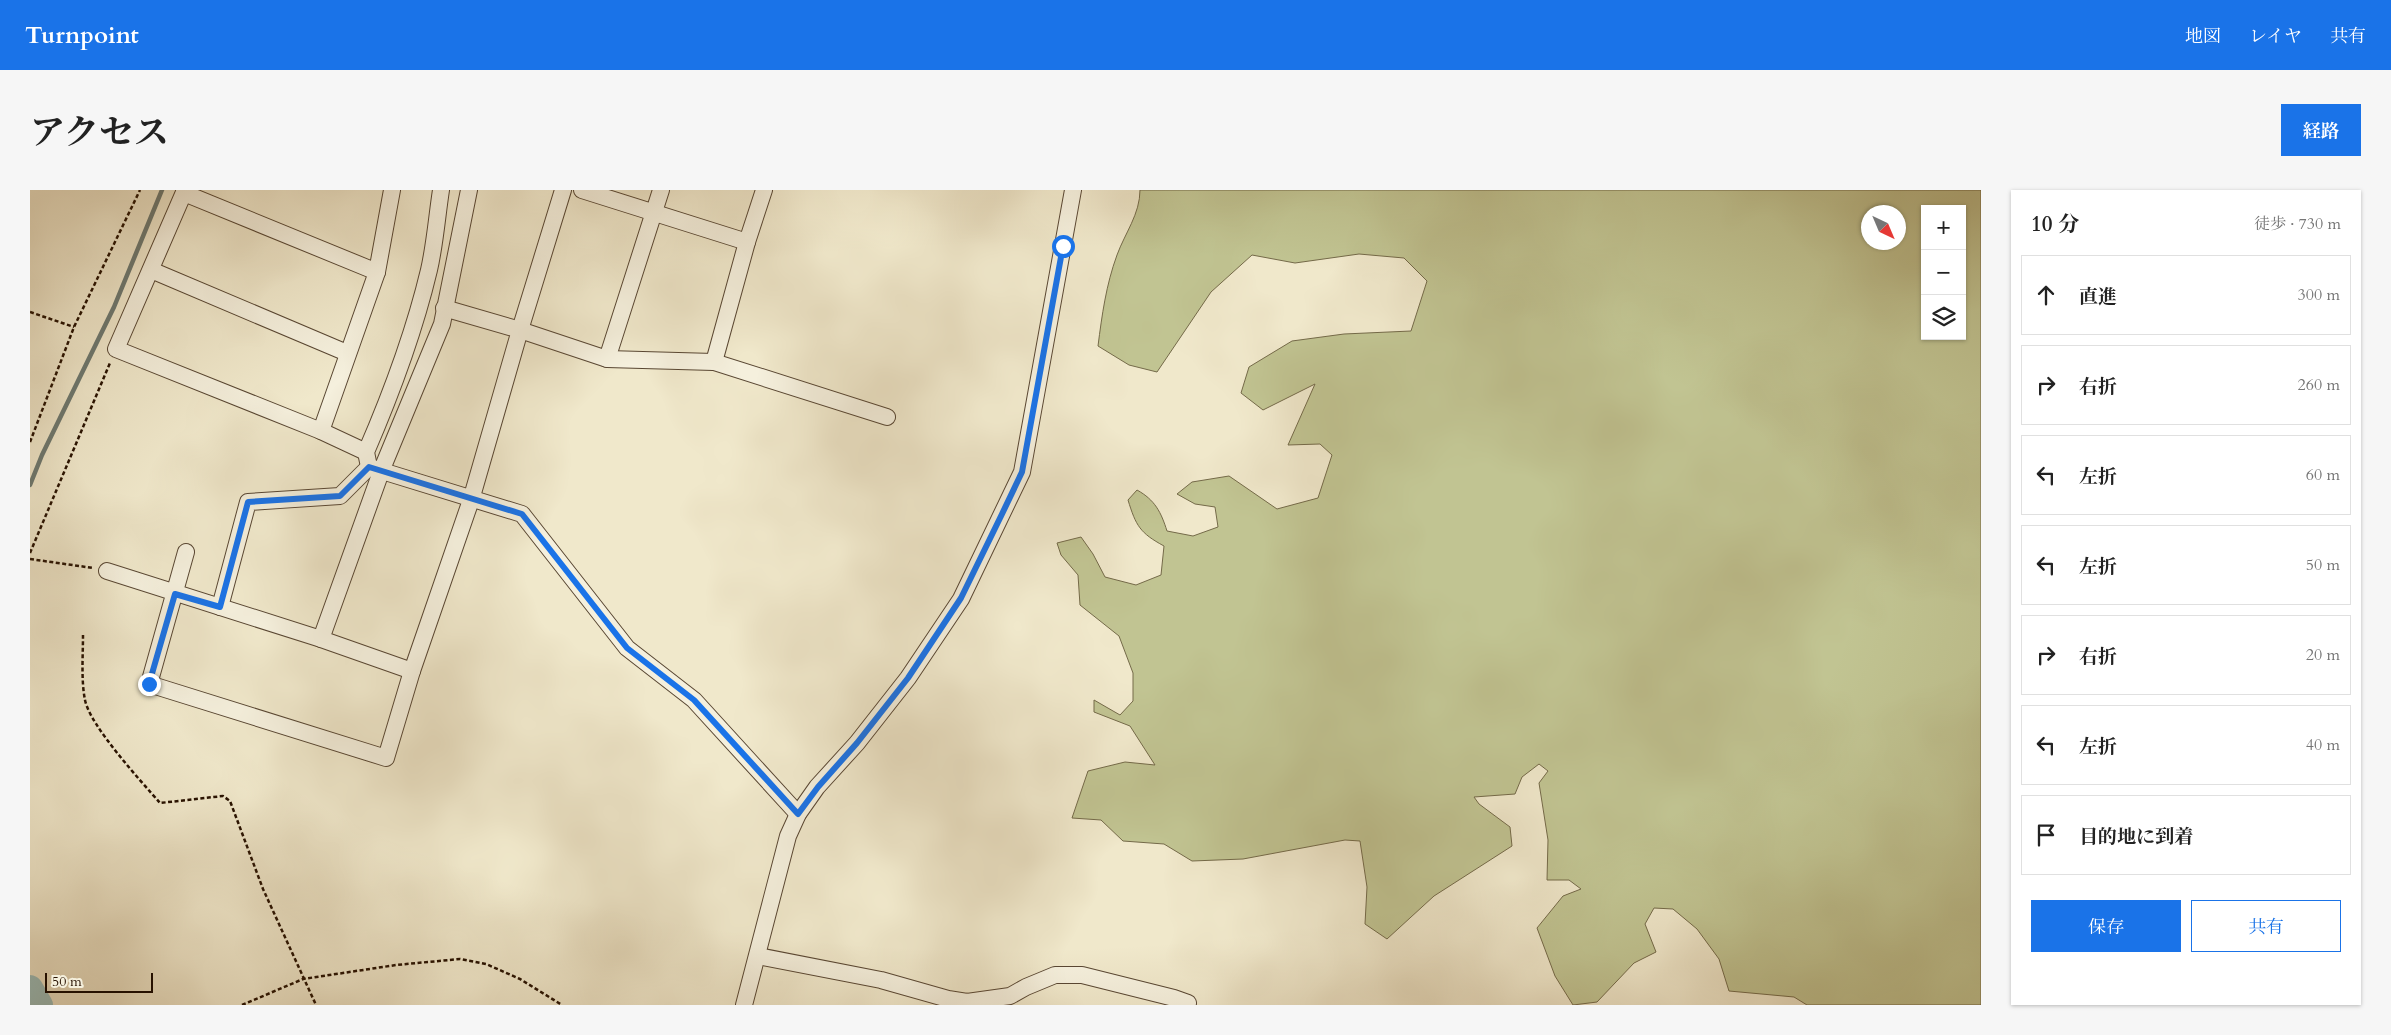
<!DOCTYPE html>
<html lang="ja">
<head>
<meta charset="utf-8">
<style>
  :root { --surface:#fff; --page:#f6f6f6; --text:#222; --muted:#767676; --line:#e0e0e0; --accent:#1a73e8 }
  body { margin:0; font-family:Cardo,"Noto Serif JP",serif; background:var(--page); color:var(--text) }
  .controls { position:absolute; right:15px; top:15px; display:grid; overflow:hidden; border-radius:0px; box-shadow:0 1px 4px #0004 }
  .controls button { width:45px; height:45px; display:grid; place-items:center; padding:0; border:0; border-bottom:1px solid var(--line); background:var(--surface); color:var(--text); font:25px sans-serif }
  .compass { position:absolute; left:1831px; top:15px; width:45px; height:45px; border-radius:50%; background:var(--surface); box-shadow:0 1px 4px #0004; rotate:136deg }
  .scale { position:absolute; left:15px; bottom:12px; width:108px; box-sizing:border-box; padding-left:5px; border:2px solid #271100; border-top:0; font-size:14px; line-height:18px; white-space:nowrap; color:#271100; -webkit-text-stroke:4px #f5f0dd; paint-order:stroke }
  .stop { position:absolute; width:15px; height:15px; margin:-11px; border:4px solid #1a73e8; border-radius:50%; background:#fff }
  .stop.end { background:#1a73e8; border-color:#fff; box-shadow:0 1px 5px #0008 }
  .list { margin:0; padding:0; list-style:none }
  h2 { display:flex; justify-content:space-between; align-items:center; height:65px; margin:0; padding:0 20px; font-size:21px }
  h2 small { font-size:16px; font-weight:400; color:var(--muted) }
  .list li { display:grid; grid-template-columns:32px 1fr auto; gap:15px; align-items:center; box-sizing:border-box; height:80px; margin:0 10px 10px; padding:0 10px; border:1px solid var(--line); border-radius:0px }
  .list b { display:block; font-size:19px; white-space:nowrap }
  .list em { font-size:16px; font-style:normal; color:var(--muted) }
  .actions { display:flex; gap:10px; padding:15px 20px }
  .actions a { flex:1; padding:11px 0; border:1px solid var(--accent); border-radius:0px; text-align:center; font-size:18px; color:var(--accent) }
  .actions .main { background:var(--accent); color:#fff }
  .icon { flex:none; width:28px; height:28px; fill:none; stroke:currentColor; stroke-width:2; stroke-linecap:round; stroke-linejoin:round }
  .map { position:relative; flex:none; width:1951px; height:815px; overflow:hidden; border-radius:0px }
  header { display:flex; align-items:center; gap:30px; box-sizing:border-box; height:70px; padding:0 25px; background:var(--accent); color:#fff }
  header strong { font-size:24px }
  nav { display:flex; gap:28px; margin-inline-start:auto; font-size:18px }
  .intro { display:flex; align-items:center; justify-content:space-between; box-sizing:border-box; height:120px; padding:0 30px }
  h1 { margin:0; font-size:35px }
  .button { padding:12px 22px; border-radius:0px; background:var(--accent); color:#fff; font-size:18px; font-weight:700 }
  main { display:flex; gap:30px; padding:0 30px }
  aside { flex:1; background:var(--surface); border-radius:0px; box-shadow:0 1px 4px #0004 }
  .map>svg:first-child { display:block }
  .green { fill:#c1c492; stroke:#746a49; fill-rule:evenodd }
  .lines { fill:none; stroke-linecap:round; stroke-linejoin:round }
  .stream { stroke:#6d7971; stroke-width:4.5 }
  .river { stroke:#9bbfbd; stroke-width:26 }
  .minor-casing { stroke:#594733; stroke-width:18 }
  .path { stroke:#271100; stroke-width:2.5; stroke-dasharray:4 2.5; stroke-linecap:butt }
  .minor { stroke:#f5f0dd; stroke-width:16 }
  .route { stroke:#1a73e8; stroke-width:6 }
</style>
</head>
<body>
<header>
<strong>Turnpoint</strong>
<nav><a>地図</a><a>レイヤ</a><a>共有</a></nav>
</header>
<div class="intro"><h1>アクセス</h1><a class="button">経路</a></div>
<main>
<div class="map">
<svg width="1951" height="815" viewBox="0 0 1951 815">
  <rect width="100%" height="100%" fill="#f0e8cb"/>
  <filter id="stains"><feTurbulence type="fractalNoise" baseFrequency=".004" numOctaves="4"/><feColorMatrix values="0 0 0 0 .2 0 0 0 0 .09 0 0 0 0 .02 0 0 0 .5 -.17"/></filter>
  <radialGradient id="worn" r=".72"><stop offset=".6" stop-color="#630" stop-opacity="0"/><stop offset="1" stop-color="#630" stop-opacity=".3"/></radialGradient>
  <path class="green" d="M1110,0H1951V815H1777L1764,807L1699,801L1689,769L1667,739L1643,719L1624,718L1615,734L1626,762L1604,773L1567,812L1543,815L1525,786L1507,738L1533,706L1551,699L1539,690H1517L1518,650L1509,593L1518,581L1509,574L1492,587L1485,604L1444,607L1449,614L1480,637L1482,656L1404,706L1357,749L1335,734L1337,697L1330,651L1315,650L1213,669L1162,671L1134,654L1093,651L1071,630L1042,628L1058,581L1095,572L1125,575L1100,536L1064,522V510L1090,525L1103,511V483L1089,446L1050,415L1048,385L1031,365L1027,353L1051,347L1063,364L1075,387L1106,395L1131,385L1134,356C1110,343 1106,336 1098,310L1107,300C1125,310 1131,322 1137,341L1163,346L1188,337L1185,317L1165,314L1147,304L1162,292L1199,286L1247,319L1288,308L1302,265L1290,254L1258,255L1285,194L1233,220L1211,203L1219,177L1262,151L1314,144L1381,141L1397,91L1374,68L1329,64L1265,73L1222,65L1181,102L1127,182L1099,175L1068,156C1072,125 1076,95 1087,65C1095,43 1110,24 1110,0ZM1895,19H1932V146H1895ZM1838,22H1868V52H1838Z"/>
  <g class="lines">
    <polyline class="stream" points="0,295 12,265 84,117 132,0"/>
    <polyline class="river" points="0,798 10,815"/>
    <defs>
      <g id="minor">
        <polyline points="155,0 86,159 291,241 336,262"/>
        <polyline points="552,0 717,52"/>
        <polyline points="154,3 347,82"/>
        <polyline points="121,80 317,163"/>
        <polyline points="414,118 490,140 577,169 684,172 857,227"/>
        <polyline points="577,169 631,0"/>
        <polyline points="684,172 717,52 734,0"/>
        <polyline points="291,241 347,82 362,0"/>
        <path d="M338,272L336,262C362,202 384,143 399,80C405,54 407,26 411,0"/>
        <polyline points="339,277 492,324 597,458 664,510 768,624"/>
        <polyline points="156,362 119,494 356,568 382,481 441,310 490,140 533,0"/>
        <polyline points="77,381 291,449 382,481"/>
        <polyline points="190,417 218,312 310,306 339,277"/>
        <polyline points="291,449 352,279 412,134 439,0"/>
        <polyline points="728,766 851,790 918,809 937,812 980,806 996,797 1025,785 1052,785 1144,808 1158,813 1157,815"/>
        <polyline points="714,815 758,646 768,624 787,597 827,553 878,488 931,409 992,282 1043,0"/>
      </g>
    </defs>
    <use href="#minor" class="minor-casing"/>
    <g class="path">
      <polyline points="0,122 44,137"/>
      <polyline points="0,252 44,137 110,0"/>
      <polyline points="0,363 80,173"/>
      <polyline points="0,369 63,378"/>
      <path d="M53,445C53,466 51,490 55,510C60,536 111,591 130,613L193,606L200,611L233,699L286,815"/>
      <polyline points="212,815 273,789 366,775 430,769 456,774 490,789 532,815"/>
    </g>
    <use href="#minor" class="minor"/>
  </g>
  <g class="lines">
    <polyline class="route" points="119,494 145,404 190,417 218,312 310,306 339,277 492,324 597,458 664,510 768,624 788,597 827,553 878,488 931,408 972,324 992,282 1033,56"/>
  </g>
  <rect width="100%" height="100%" filter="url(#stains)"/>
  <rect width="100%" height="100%" fill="url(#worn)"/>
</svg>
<div class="controls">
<button>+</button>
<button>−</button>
<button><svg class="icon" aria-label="layers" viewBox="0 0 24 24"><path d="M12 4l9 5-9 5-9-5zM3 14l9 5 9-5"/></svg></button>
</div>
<svg class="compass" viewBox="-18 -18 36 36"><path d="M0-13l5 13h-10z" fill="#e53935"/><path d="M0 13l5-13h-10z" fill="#767676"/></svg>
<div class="scale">50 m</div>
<div class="stop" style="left:1033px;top:56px"></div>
<div class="stop end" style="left:119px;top:494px"></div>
</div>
<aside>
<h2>10 分<small>徒歩 · 730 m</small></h2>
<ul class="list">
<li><svg class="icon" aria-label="ahead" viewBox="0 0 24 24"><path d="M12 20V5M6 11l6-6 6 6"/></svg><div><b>直進</b></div><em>300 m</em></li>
<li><svg class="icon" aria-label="right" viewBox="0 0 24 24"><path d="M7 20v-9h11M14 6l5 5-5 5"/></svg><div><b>右折</b></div><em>260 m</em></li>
<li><svg class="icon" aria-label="left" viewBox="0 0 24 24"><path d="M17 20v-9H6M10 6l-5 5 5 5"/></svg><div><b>左折</b></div><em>60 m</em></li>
<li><svg class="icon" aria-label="left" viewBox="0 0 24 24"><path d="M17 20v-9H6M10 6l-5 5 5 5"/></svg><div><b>左折</b></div><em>50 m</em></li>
<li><svg class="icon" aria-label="right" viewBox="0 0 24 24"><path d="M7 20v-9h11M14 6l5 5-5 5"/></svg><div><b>右折</b></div><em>20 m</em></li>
<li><svg class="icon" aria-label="left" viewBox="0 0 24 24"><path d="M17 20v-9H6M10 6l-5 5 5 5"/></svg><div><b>左折</b></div><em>40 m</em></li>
<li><svg class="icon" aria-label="arrive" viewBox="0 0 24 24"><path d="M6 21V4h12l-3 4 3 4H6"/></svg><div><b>目的地に到着</b></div></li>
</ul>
<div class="actions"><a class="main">保存</a><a>共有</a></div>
</aside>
</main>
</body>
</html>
